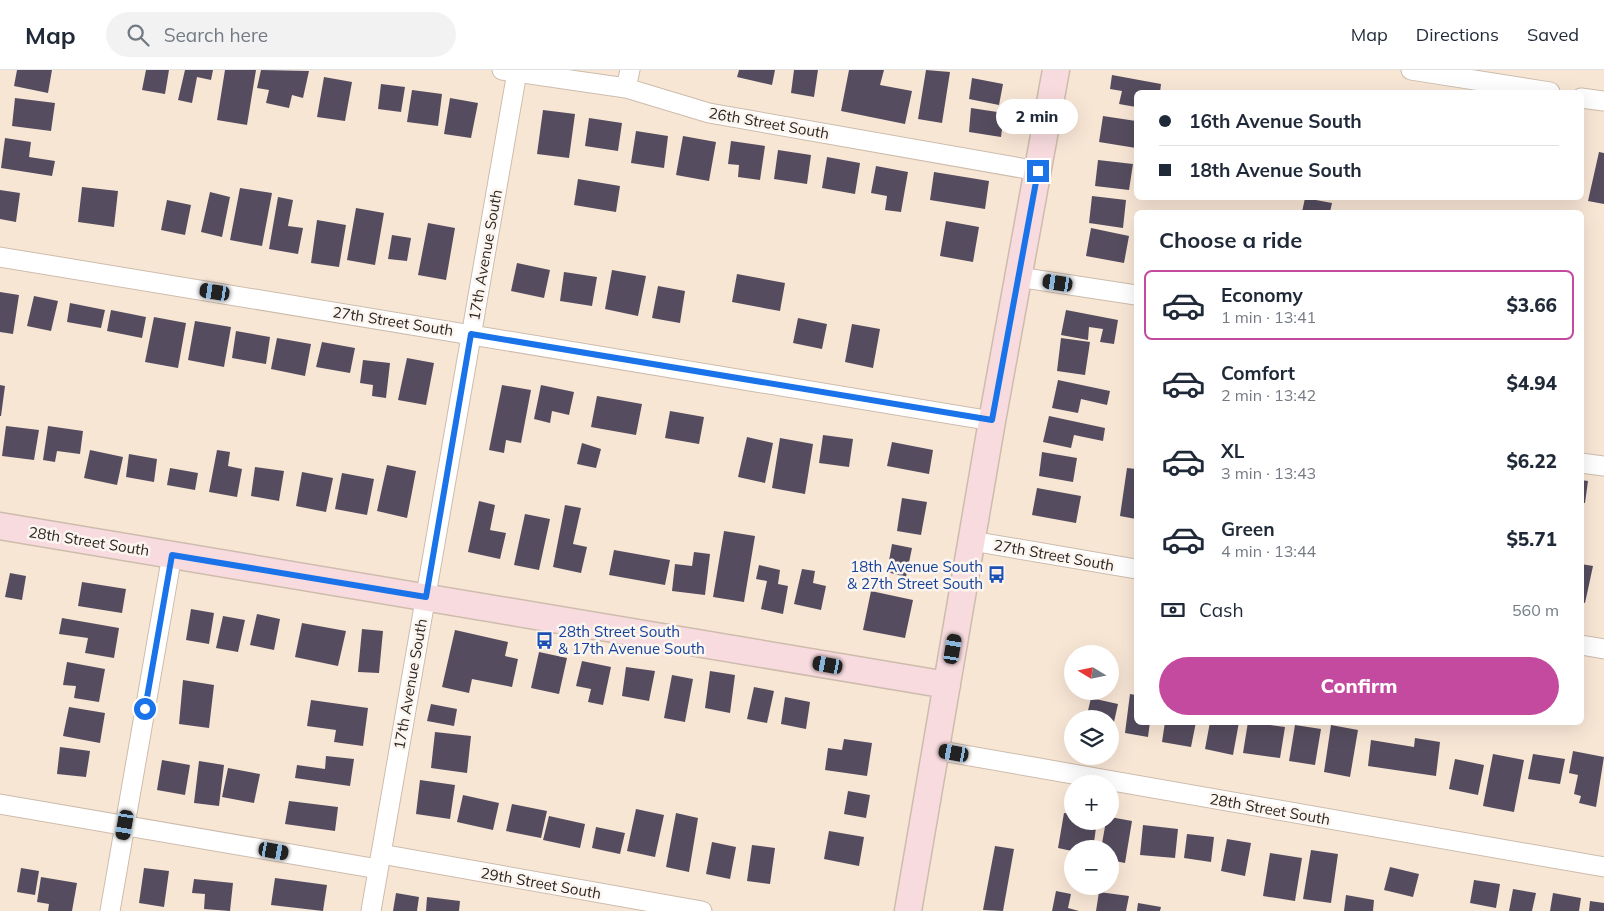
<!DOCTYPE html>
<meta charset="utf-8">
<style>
body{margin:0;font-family:Mulish,sans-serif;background:#f2f2f3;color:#1f2937;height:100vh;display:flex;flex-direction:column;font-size:19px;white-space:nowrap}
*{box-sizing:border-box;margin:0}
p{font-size:16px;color:#747a83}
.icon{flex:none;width:28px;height:28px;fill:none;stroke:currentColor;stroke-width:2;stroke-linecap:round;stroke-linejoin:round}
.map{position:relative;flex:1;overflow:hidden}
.drawer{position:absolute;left:1134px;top:140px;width:450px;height:515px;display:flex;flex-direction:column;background:#fff;border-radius:8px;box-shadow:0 5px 20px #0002}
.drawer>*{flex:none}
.top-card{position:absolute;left:1134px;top:20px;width:450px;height:110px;border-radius:8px;box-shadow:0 5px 20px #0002;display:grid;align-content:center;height:110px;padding:0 25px;background:#fff}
.needle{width:32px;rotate:280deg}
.fabs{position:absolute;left:1064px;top:575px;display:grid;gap:10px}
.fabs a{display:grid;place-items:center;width:55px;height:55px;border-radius:50%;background:#fff;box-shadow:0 5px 20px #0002;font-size:25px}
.end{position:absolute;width:22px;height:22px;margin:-11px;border:6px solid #1a73e8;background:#fff;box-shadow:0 0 0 2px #fff}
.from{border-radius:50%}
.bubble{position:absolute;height:35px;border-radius:18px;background:#fff;box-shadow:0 5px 20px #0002;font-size:16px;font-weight:800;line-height:35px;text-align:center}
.car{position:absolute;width:15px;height:30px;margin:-15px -8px;border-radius:6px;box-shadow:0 0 4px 1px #0007;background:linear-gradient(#222 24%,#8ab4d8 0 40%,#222 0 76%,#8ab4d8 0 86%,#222 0)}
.top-card b{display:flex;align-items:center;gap:18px;height:48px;font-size:19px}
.top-card b+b{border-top:1px solid #e0e1e3}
.top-card i{width:12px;height:12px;background:#1f2937}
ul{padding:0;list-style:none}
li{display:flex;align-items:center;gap:15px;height:70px;margin:0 10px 8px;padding:0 15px;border:2px solid transparent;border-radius:8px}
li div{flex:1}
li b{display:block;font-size:19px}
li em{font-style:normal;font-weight:800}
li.current{border-color:#c34a9e}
li>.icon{width:45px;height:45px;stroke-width:1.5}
h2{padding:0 25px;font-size:22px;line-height:60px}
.pay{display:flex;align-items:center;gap:12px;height:55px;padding:0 25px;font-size:19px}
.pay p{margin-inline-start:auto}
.button{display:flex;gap:10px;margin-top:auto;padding:10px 25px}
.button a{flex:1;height:58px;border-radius:30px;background:#c34a9e;color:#fff;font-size:20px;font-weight:800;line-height:58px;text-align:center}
header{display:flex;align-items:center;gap:30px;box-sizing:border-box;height:70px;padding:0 25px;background:#fff;border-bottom:1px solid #e0e1e3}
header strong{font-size:24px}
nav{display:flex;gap:28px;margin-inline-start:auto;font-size:18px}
.search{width:350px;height:45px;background:#f2f2f3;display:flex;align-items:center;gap:12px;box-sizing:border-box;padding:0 18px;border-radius:28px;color:#747a83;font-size:19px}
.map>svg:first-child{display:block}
.building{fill:#554d5f}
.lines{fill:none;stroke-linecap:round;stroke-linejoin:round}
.street-casing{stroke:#cdbcac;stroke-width:21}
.secondary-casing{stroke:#cdbcac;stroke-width:29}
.street{stroke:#fff;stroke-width:19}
.secondary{stroke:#f8dbde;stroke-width:26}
.route{stroke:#1a73e8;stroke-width:6}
.labels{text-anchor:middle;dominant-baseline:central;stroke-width:5;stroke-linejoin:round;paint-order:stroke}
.street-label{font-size:15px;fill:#2c2620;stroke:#fcf5ef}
.transit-label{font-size:15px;fill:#164399;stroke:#fcf5ef;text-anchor:end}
</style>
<header>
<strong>Map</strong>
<div class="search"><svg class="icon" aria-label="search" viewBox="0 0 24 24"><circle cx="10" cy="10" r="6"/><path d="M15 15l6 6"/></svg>Search here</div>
<nav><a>Map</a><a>Directions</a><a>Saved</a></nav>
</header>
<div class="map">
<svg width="1604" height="841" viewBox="0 0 1604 841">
<rect width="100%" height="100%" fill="#f8e6d5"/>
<!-- building -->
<path class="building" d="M17,0H52L48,23L14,16Z
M146,0H169L165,24L142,20Z
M185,0H213L211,10L197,7L192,33L178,30Z
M225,0H256L247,55L217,50Z
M261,0L309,1L303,28L292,25L289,38L266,33L269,20L257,18Z
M739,0H775L772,15L737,7Z
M794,0H818L814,27L791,23Z
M849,0H884L880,15L912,21L905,54L841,41Z
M926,0L950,2L942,53L918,49Z
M1112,5L1161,14L1160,22H1136V37L1119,34L1122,21L1110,19Z
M324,7L352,12L345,51L317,47Z
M972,8L1003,14L999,35L969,29Z
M381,14L405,17L401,42L378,39Z
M412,20L442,24L438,56L407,52Z
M15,28L55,33L51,61L12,56Z
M450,28L478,33L471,68L444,64Z
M971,38L1004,43L1001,67L969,62Z
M543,40L575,44L569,88L537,84Z
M1103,46L1136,51V78L1099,72Z
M589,48L622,53L618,81L585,76Z
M636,61L668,66L664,98L631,93Z
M683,66L716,72L709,111L676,105Z
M5,68L31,72L29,87L55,91L52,106L1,98Z
M731,71L765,76L760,110L738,107L739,95L728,94Z
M778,80L811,85L807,114L774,109Z
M1599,82L1604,83V134L1588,131Z
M827,87L860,93L855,124L822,118Z
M1098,90L1133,94L1129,120L1095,116Z
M876,96L908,102L901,142L885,140L887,126L871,123Z
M934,102L989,111L985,139L930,130Z
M578,109L620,116L616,142L574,135Z
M82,117L118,121L114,157L78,152Z
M240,118L272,123L262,176L230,170Z
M0,120L20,123L16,152L0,149Z
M210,122L230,127L222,167L201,162Z
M1092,126L1126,130L1123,158L1089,153Z
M278,127L293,130L288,156L303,158L298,184L269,179Z
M1305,128L1332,133L1330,142H1302Z
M167,130L191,135L185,165L161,160Z
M356,138L384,143L375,195L347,190Z
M317,150L346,155L339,197L311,193Z
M946,151L979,157L973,192L940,186Z
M428,153L455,158L446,210L418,205Z
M1091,158L1129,166L1124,193L1086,186Z
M392,165L411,168L407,191L388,189Z
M517,193L550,200L544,228L511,221Z
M612,200L646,206L638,246L605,239Z
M564,202L597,207L592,236L560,231Z
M737,204L785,213L780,241L732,232Z
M658,216L685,221L680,253L652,248Z
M0,222L19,225L13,264L0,262Z
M34,226L58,231L51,261L27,256Z
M70,233L105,240L101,258L67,252Z
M111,240L146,247L142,268L107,261Z
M1066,240L1118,250L1114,274L1100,272L1103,259L1089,257L1088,270L1061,265Z
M154,247L186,253L178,298L145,292Z
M798,248L827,254L822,279L793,273Z
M195,251L231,257L224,297L188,290Z
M852,254L880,259L873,298L845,292Z
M236,261L270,267L266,294L232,288Z
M277,268L311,274L305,306L271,299Z
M1061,268L1090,272L1085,305L1057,301Z
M322,272L355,278L350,303L316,297Z
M407,288L434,293L426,335L398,330Z
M363,290L390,293L386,328L372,326L373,315L360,313Z
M1058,310L1110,321L1107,335L1081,329L1078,343L1052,338Z
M0,315L5,316L1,346H0Z
M502,315L531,320L521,373L506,370L504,383L489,380Z
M541,315L574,322L569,345L552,341L550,353L534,349Z
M597,326L642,334L636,365L591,357Z
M670,341L704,347L699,374L665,368Z
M1049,346L1105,358L1103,371L1074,365L1071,378L1043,372Z
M6,356L39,360L34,390L2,386Z
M48,356L83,361L80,384L57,381L55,392L43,390Z
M823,365L853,369L849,397L819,393Z
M747,367L773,373L765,413L738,407Z
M780,368L813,374L805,424L772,418Z
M892,372L933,380L929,404L887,396Z
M582,373L601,379L596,398L577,394Z
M90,380L123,387L117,415L84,408Z
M217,380L230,382L228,396L242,399L237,427L209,422Z
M1042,382L1077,388L1073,412L1039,406Z
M129,384L157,389L154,412L126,407Z
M387,395L416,401L407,448L377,441Z
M255,397L284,401L279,431L251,426Z
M170,398L198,403L195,420L167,415Z
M1127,398L1136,399V449L1120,446Z
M302,402L333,408L326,442L296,436Z
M342,403L374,409L367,445L335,439Z
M1581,410L1588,411L1585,433H1581Z
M1037,418L1081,426L1076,453L1032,445Z
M902,428L927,432L921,465L897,461Z
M479,431L495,435L490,460L506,463L500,489L468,482Z
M565,435L581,438L573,474L587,477L581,503L553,497Z
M525,444L550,449L539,500L514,495Z
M724,461L755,466L744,532L713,527Z
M892,474L912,478L906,507L887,502Z
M614,480L670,490L665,515L609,505Z
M694,482L710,484L705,525L672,521L675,494L692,496Z
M1581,494L1593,496L1585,533L1581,532Z
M759,495L780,500L778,514L788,516L783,544L761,539L767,511L756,509Z
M802,499L815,501L813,513L826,516L821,540L794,534Z
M10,503L26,506L22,530L5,527Z
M82,512L126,519L122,543L78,536Z
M871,521L913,530L905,568L863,560Z
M191,539L214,543L209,574L186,570Z
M257,544L280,549L274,580L250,575Z
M223,546L245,550L238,582L216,578Z
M62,548L119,558L114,588L85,583L88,568L59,564Z
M302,553L346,561L338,596L295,587Z
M362,559L383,561L379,603L358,602Z
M455,560L508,572L505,586L518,589L512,617L472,609L469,623L442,617Z
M539,582L567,588L559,624L531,618Z
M582,591L611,597L603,635L588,632L591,619L576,616Z
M67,592L105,599L99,632L74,628L76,616L63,615Z
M626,597L655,601L649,631L622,626Z
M710,601L735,605L730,643L705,638Z
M672,605L693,609L685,652L664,648Z
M183,610L214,615L209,658L179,654Z
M754,617L774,621L767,653L747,649Z
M1130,624L1136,625V652H1150L1148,667L1125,663Z
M785,627L810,632L806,659L781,654Z
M1091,628L1118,634L1112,661H1110V649H1086Z
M311,630L368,638L363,676L334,672L336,660L307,656Z
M431,634L457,639L454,656L427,651Z
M69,637L105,643L100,673L63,666Z
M1165,652H1196L1191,677L1162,672Z
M1210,652H1239L1233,685L1205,679Z
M1248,652L1285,657L1280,688L1243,683Z
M1295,655L1321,659L1315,695L1289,691Z
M1331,655L1358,660L1350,707L1324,702Z
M435,662L471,666L467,703L431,698Z
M1415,668L1440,672L1436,706L1368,696L1371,670L1414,677Z
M844,669L872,673L867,706L825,700L828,678L842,680Z
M60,677L90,681L86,707L57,704Z
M1573,681L1604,687L1596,737L1579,733L1581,726L1574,724L1578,705L1569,703Z
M1493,684L1524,690L1514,742L1483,736Z
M1533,684L1565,689L1560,714L1528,709Z
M326,686L354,689L350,716L295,708L297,695L325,699Z
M1455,689L1484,695L1478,725L1449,719Z
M162,690L190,695L185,725L157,720Z
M199,691L224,695L219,736L194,733Z
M228,698L260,704L254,733L222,727Z
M420,710L455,715L450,749L416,744Z
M848,721L870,725L866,748L844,744Z
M463,725L499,733L493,760L457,752Z
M289,731L338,737L335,761L285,754Z
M512,734L547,741L541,768L506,761Z
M636,739L664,745L655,787L627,781Z
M676,743L698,748L689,802L666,797Z
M1064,743L1072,744V751H1097L1093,779H1072V781L1058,778Z
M549,746L585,754L580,778L543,770Z
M1110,747L1132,751L1125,793L1110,790V779H1101L1106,751H1110Z
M1143,755L1178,759L1175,788L1140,785Z
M596,757L625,763L620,784L592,778Z
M829,761L864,767L859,796L824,789Z
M1187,764L1214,767L1211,792L1184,788Z
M1227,769L1251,773L1245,806L1221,801Z
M712,772L736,777L730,809L706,804Z
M752,775L775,778L770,814L747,811Z
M995,776L1014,779L1003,841L983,840Z
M1311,780L1338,784L1331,833L1303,829Z
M1270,783L1302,788L1295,831L1263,826Z
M1390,797L1419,804L1413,827L1384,820Z
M21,798L39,801L35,825L17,822Z
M144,798L169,801L164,837L139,833Z
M41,807L77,813L72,841H48L49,834L37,832Z
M275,808L327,815L323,841L271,835Z
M194,809L233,813L230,841L204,839L205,824L192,823Z
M1474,810L1500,814L1496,838L1470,833Z
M1513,819L1536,823L1532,841H1509Z
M1056,821L1071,824L1068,838L1079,841H1052Z
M1099,822L1129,826L1126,841H1096Z
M396,823L419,827L417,841H393Z
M1553,823L1581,828L1579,841H1550Z
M1346,825L1374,830L1373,841H1344Z
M427,827L460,831L459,841H426Z
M1590,831L1604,833V841H1589Z
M1138,833L1161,837L1160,841H1137Z"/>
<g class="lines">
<defs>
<path id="street" d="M502,0L626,18L709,43L1038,101
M1411,0L1550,22
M626,18L630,0
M1581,28L1604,31
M0,187L992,351
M1018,207L1136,225
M1581,393L1604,396
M972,471L1136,499
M1581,575L1604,579
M936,680L1604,797
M0,734L378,799
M381,784L702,841
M110,841L172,485
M371,841L517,2"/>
<path id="secondary" d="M0,456L947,615
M908,841L992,351L1056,0"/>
</defs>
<!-- street casing -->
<use href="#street" class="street-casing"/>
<!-- secondary casing -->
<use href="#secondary" class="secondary-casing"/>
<!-- street -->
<use href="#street" class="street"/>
<!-- secondary -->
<use href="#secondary" class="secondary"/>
</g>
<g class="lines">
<!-- route -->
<path class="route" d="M145,639L172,485L426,527L471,264L992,350L1038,101"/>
</g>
<!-- icons -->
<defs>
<symbol id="bus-bare" viewBox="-9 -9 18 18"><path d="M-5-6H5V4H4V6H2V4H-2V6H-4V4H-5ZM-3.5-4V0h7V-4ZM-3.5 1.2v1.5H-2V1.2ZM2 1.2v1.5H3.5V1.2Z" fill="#1a4fb4" stroke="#fcf5ef" stroke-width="2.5" paint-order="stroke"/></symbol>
</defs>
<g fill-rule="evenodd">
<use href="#bus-bare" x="984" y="492" width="25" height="25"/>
<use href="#bus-bare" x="532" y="558" width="25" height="25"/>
</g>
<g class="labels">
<!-- street labels -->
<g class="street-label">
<text transform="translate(769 53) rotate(10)">26th Street South</text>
<text transform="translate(485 185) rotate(-80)">17th Avenue South</text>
<text transform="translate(393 251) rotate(9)">27th Street South</text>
<text transform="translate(89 471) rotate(9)">28th Street South</text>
<text transform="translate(1054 485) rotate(10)">27th Street South</text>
<text transform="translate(410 614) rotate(-80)">17th Avenue South</text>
<text transform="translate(1270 739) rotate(10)">28th Street South</text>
<text transform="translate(541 813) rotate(10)">29th Street South</text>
</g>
<!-- transit labels -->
<g class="transit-label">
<text x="983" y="496">18th Avenue South<tspan x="983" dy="17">&amp; 27th Street South</tspan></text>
<text x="558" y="561" text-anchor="start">28th Street South<tspan x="558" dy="17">&amp; 17th Avenue South</tspan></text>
</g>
</g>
</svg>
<div class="fabs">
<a><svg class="needle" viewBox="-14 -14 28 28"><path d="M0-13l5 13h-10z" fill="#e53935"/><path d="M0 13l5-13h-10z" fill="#747a83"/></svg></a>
<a><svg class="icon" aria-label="layers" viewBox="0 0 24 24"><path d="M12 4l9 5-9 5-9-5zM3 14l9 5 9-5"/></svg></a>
<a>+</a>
<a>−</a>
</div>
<i class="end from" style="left:145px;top:639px"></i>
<i class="end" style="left:1038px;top:101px"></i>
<div class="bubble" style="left:996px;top:29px;width:82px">2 min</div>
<i class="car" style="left:1058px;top:213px;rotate:279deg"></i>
<i class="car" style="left:215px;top:222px;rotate:279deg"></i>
<i class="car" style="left:953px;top:579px;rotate:10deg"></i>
<i class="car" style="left:828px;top:595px;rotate:280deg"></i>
<i class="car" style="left:954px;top:683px;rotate:280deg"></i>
<i class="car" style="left:125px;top:755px;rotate:190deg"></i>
<i class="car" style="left:274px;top:781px;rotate:100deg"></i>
<div class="top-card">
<b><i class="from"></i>16th Avenue South</b>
<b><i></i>18th Avenue South</b>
</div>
<section class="drawer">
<h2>Choose a ride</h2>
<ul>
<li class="current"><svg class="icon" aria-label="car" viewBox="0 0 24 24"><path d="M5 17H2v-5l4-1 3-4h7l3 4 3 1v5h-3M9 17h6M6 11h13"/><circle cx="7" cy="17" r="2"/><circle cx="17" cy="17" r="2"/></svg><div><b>Economy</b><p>1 min · 13:41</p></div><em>$3.66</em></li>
<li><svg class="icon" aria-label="car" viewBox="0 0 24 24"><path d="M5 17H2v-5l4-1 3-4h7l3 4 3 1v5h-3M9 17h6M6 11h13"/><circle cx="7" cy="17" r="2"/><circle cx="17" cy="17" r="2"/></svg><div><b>Comfort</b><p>2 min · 13:42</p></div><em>$4.94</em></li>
<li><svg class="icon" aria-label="car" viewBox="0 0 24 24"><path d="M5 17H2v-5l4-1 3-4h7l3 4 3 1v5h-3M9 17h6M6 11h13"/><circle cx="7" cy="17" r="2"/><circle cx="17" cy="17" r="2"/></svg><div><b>XL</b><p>3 min · 13:43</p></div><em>$6.22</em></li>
<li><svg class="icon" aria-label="car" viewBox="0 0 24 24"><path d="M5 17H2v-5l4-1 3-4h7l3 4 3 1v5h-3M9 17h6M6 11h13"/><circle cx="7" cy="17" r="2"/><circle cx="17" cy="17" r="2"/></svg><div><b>Green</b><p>4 min · 13:44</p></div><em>$5.71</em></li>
</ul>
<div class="pay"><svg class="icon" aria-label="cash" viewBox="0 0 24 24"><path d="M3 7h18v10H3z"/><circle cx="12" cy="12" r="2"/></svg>Cash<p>560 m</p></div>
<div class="button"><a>Confirm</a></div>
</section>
</div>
